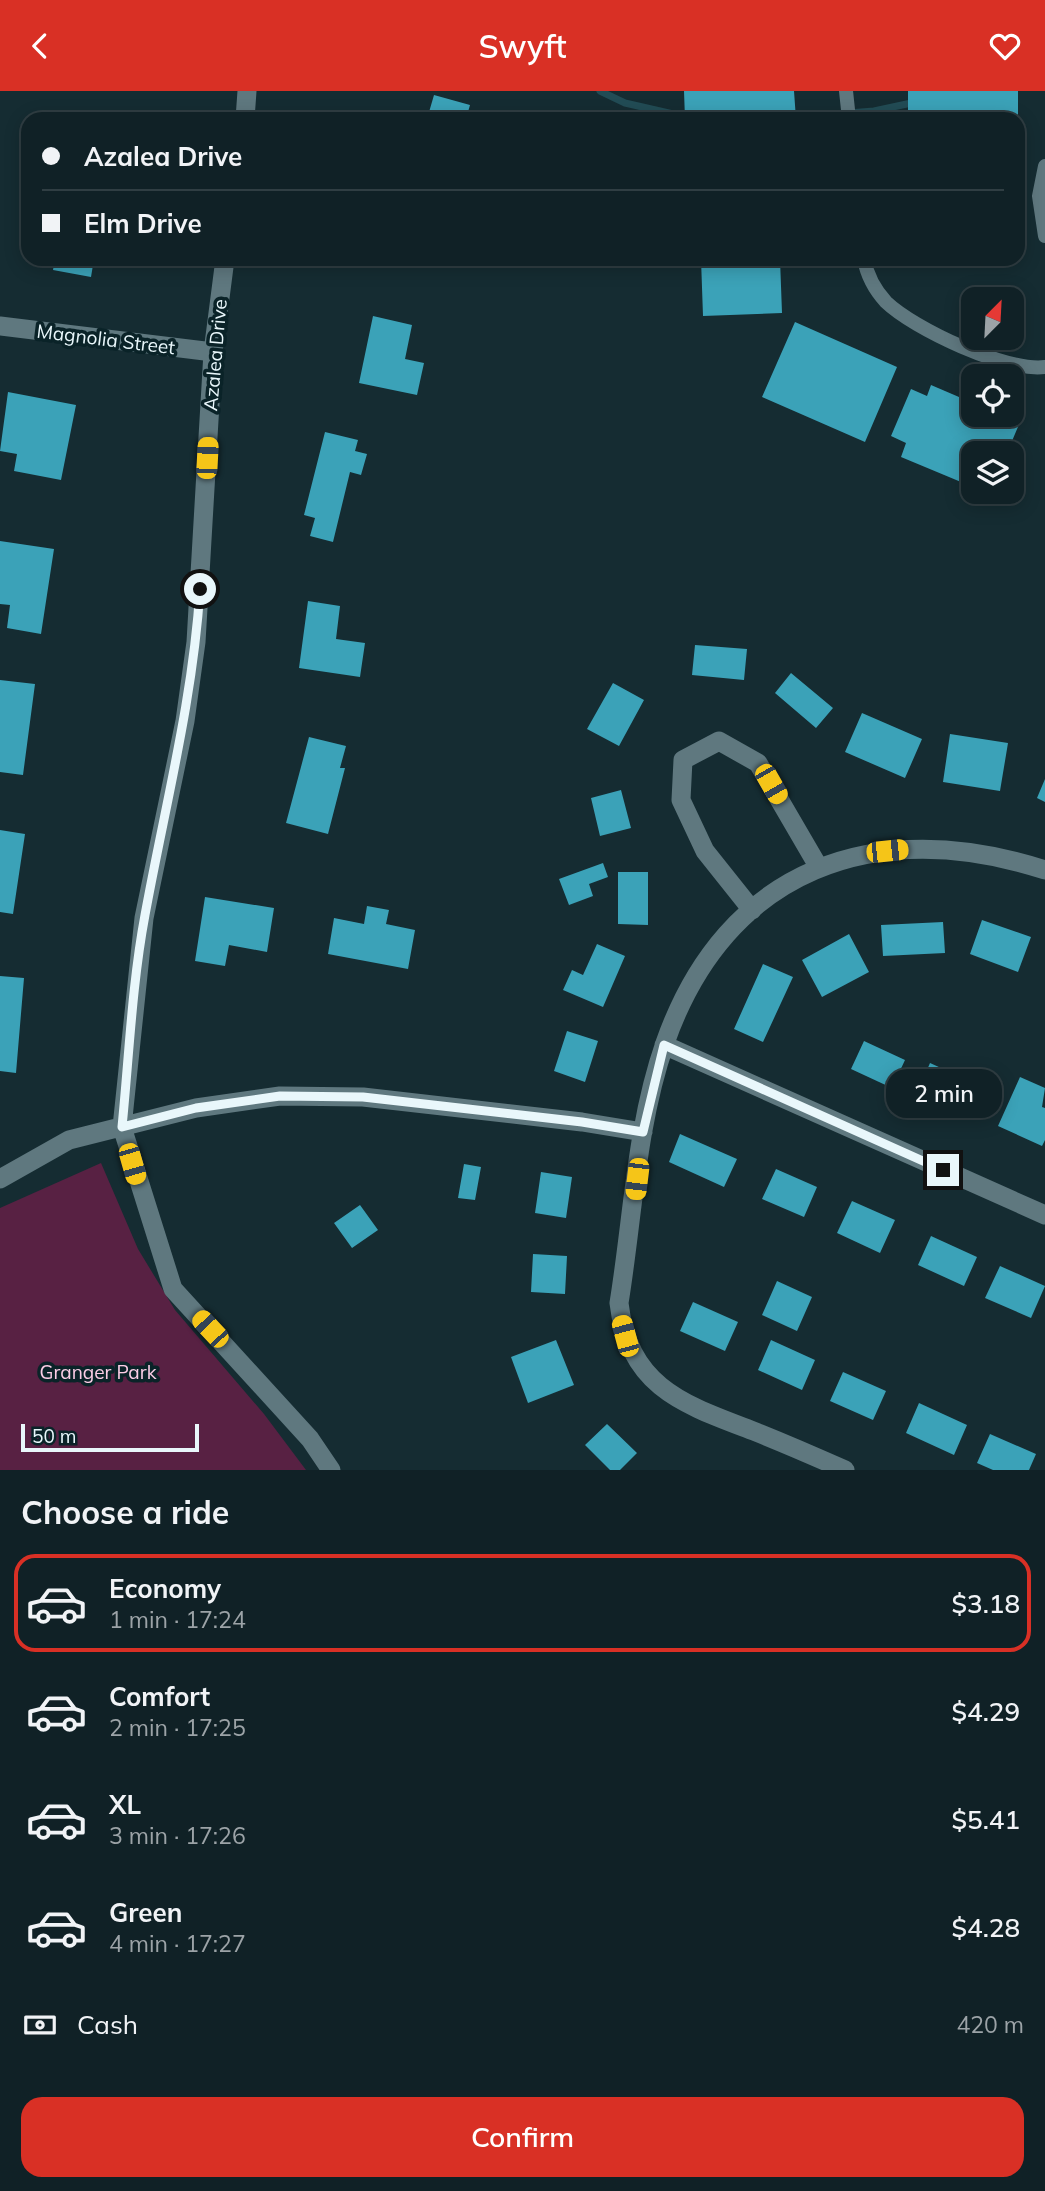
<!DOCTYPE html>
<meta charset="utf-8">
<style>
body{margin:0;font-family:Mulish,sans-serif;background:#19292e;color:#f1f3f6;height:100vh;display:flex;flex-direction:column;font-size:26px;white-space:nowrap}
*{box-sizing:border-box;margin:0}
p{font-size:23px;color:#9ca3a7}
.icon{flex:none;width:38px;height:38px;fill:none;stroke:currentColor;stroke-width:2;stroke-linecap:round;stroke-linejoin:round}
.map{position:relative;height:1379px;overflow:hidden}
.panel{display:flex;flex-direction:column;background:#102126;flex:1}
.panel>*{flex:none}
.banner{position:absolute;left:21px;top:21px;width:1004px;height:154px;border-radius:21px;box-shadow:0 4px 18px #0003,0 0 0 2px #303e43;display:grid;align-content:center;height:154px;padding:0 21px;background:#102126}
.needle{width:46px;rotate:24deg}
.fabs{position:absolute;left:961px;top:196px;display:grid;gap:14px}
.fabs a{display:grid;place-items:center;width:63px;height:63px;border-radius:14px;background:#102126;box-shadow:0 4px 18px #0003,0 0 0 2px #303e43;font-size:35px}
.scale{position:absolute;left:21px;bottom:18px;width:178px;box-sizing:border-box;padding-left:7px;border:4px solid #e9f7fb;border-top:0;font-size:19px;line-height:24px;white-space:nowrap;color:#e9f7fb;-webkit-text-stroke:5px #0a2328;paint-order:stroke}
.end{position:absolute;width:32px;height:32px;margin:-16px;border:9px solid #e9f7fb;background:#111;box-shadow:0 0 0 4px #111}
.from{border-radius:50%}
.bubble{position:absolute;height:49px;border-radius:21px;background:#102126;box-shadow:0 4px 18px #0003,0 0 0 2px #303e43;font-size:23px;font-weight:600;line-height:49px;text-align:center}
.car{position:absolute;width:21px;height:42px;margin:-21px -10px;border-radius:9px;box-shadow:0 0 5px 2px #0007;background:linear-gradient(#f5c518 24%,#345 0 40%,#f5c518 0 76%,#345 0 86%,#f5c518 0)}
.banner b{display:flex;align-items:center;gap:24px;height:66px;font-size:26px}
.banner b+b{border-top:2px solid #303e43}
.banner i{width:18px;height:18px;background:#f1f3f6}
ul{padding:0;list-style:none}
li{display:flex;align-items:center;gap:21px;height:98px;margin:0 14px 10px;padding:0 7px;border:4px solid transparent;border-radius:21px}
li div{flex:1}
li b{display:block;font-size:26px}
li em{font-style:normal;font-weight:600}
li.selected{border-color:#d93025}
li>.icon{width:63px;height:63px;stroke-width:1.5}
h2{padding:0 21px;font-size:32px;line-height:84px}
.pay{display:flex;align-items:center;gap:18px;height:77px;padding:0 21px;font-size:26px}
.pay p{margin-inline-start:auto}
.primary-button{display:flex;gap:14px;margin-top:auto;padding:14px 21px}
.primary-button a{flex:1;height:80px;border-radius:21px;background:#d93025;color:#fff;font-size:28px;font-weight:600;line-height:80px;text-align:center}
header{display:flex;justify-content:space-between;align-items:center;height:91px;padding:0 21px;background:#d93025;color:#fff;font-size:32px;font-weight:600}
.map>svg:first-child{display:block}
.green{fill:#582143}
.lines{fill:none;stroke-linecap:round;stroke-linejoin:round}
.stream{stroke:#224c55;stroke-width:7}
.building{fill:#3ba2b8}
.service{stroke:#5f787f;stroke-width:14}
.minor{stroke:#5f787f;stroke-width:19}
.route{stroke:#e9f7fb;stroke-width:9}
.labels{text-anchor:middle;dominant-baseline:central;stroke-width:7;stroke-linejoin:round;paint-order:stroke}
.street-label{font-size:19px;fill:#e9f7fb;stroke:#0a2328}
.park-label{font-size:19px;fill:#fccde6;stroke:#0a2328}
</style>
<header><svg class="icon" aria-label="back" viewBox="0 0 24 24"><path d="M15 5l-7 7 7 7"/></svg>Swyft<svg class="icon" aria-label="heart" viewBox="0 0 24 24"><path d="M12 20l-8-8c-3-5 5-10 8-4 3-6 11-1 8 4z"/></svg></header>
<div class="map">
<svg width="1045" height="1379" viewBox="0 0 1045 1379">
<rect width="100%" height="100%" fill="#152c32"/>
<!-- green -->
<path class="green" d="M101,1072L138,1158L175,1219L264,1323L306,1379H0V1117Z"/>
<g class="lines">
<!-- stream -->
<path class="stream" d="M600,0L625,12L695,28
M772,28L874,20L916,11"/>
</g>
<!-- building -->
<path class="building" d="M684,0H794L796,28H685Z
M908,0H1018V26L908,28Z
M434,4L470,14L466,28H427Z
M55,168H94L91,186L53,179Z
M701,168H780L782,222L703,225Z
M373,225L412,234L405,268L424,272L417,304L359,292Z
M795,231L897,276L865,351L762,306Z
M931,294L973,312V324H1002L1020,331L1007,362H973V396L901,366L906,352L891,345L911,298L927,305Z
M8,301L76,314L61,389L14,380L17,363L0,360Z
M325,341L358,349L355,360L367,363L361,384L350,381L333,451L310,445L315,427L304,424Z
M0,450L54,458L41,543L7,537L10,514L0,513Z
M308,510L340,515L336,548L365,552L360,586L299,577Z
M695,554L747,558L744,589L692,584Z
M791,582L833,617L816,637L775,602Z
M0,589L35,593L23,684L0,681Z
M613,592L644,609L619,655L587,638Z
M862,622L922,648L905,687L845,661Z
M950,643L1008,652L1000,700L943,691Z
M309,646L346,655L340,677H345L328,743L286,732Z
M1045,688V711L1037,707Z
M621,699L631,737L600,745L591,707Z
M0,739L25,743L13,823L0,821Z
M603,772L608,786L589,793L593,805L569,814L559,788Z
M618,781H648V834L618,833Z
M205,806L274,817L267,861L229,854L225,875L195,870Z
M367,815L389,819L386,833L415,839L408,878L328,863L334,827L364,833Z
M982,829L1031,846L1018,881L970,863Z
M943,831L945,862L883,865L881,834Z
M849,843L869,881L822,906L802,869Z
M597,853L625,865L603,916L563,899L572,879L583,884Z
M763,873L793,886L763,951L734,938Z
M0,885L24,887L16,982L0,980Z
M567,940L598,950L585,991L554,980Z
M864,950L905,969L892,997L851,978Z
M930,972L972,991L959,1020L917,1002Z
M1020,986L1045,997L1042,1016L1045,1017V1049L1042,1055L998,1035Z
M680,1043L737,1068L724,1096L669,1071Z
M464,1073L481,1076L475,1109L458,1107Z
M776,1078L817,1096L804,1126L762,1108Z
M541,1081L572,1086L566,1127L535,1122Z
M852,1110L895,1129L880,1162L837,1142Z
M360,1114L378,1139L352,1157L334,1132Z
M931,1145L977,1166L964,1195L918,1174Z
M533,1163L567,1165L565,1203L531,1201Z
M1000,1175L1045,1195L1031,1227L985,1207Z
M777,1190L812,1206L797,1240L762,1224Z
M693,1211L738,1231L725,1260L680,1240Z
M556,1249L574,1294L528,1312L511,1266Z
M771,1249L815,1269L802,1299L758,1279Z
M843,1281L886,1300L873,1329L830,1310Z
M919,1312L967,1334L954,1364L906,1342Z
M607,1333L637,1362L620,1379H610L585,1354Z
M990,1343L1036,1363L1029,1379H993L977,1372Z"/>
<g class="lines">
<!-- service -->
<path class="service" d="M846,0L849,28
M1045,75L1039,105L1045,145
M864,168C867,184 875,199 886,211C914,238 1006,281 1045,276"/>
<!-- minor -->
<path class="minor" d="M245,28L247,0
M225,168L213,261L196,551L185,630L144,827L122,1036L173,1198L310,1348L331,1379
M0,235L213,261
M752,819L705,760L681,709L683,669L719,650L758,672L818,775
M664,954L1045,1124
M0,1088L69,1049L196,1017L280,1005L363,1006L582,1031L643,1041
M845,1379C816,1366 786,1353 756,1341C686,1314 629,1298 619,1212C633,1126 636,1035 665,952C726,777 876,724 1045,779"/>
</g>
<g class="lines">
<!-- route -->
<path class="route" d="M200,498C193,609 165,715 145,824C132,893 129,966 122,1036L196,1017L280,1005L363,1006L582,1031L643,1041L664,954L943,1079"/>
</g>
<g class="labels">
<!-- street labels -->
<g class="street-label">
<text transform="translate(106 248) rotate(7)">Magnolia Street</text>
<text transform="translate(215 264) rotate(-85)">Azalea Drive</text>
</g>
<!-- park labels -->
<g class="park-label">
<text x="98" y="1281">Granger Park</text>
</g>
</g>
</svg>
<div class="fabs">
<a><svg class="needle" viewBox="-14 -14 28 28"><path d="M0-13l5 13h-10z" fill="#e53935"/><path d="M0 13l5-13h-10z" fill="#9ca3a7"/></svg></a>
<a><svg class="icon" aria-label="locate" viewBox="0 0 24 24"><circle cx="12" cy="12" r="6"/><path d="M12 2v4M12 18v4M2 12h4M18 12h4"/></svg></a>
<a><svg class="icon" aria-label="layers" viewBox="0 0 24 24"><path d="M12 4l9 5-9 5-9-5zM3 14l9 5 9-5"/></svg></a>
</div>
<div class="scale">50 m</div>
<i class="end from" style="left:200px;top:498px"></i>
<i class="end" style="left:943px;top:1079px"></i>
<div class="bubble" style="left:886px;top:978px;width:116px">2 min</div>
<i class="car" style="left:207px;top:367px;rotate:3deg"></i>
<i class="car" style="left:771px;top:693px;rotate:150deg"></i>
<i class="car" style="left:887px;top:760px;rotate:84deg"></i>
<i class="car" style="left:132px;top:1073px;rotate:164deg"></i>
<i class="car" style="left:637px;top:1088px;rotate:187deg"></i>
<i class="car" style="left:210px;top:1238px;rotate:317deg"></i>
<i class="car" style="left:625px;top:1245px;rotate:345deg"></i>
<div class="banner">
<b><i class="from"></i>Azalea Drive</b>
<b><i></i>Elm Drive</b>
</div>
</div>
<section class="panel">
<h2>Choose a ride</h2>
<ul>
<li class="selected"><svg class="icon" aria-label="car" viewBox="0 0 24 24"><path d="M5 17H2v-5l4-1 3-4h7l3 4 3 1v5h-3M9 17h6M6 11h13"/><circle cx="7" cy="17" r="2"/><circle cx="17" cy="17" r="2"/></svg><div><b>Economy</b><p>1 min · 17:24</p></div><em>$3.18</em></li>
<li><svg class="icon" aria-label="car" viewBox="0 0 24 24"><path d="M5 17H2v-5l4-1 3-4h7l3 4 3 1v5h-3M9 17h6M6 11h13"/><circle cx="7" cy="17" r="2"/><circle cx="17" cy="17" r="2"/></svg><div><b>Comfort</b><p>2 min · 17:25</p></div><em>$4.29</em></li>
<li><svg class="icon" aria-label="car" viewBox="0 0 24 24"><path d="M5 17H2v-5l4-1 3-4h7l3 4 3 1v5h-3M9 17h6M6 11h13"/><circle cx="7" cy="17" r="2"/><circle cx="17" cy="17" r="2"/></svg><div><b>XL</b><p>3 min · 17:26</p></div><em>$5.41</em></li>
<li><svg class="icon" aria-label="car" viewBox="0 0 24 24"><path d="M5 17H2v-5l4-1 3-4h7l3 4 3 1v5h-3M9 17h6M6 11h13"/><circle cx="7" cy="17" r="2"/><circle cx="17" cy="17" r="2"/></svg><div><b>Green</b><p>4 min · 17:27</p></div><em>$4.28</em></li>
</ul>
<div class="pay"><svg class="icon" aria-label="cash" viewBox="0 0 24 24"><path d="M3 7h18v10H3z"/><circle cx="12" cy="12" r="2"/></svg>Cash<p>420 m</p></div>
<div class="primary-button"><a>Confirm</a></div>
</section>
